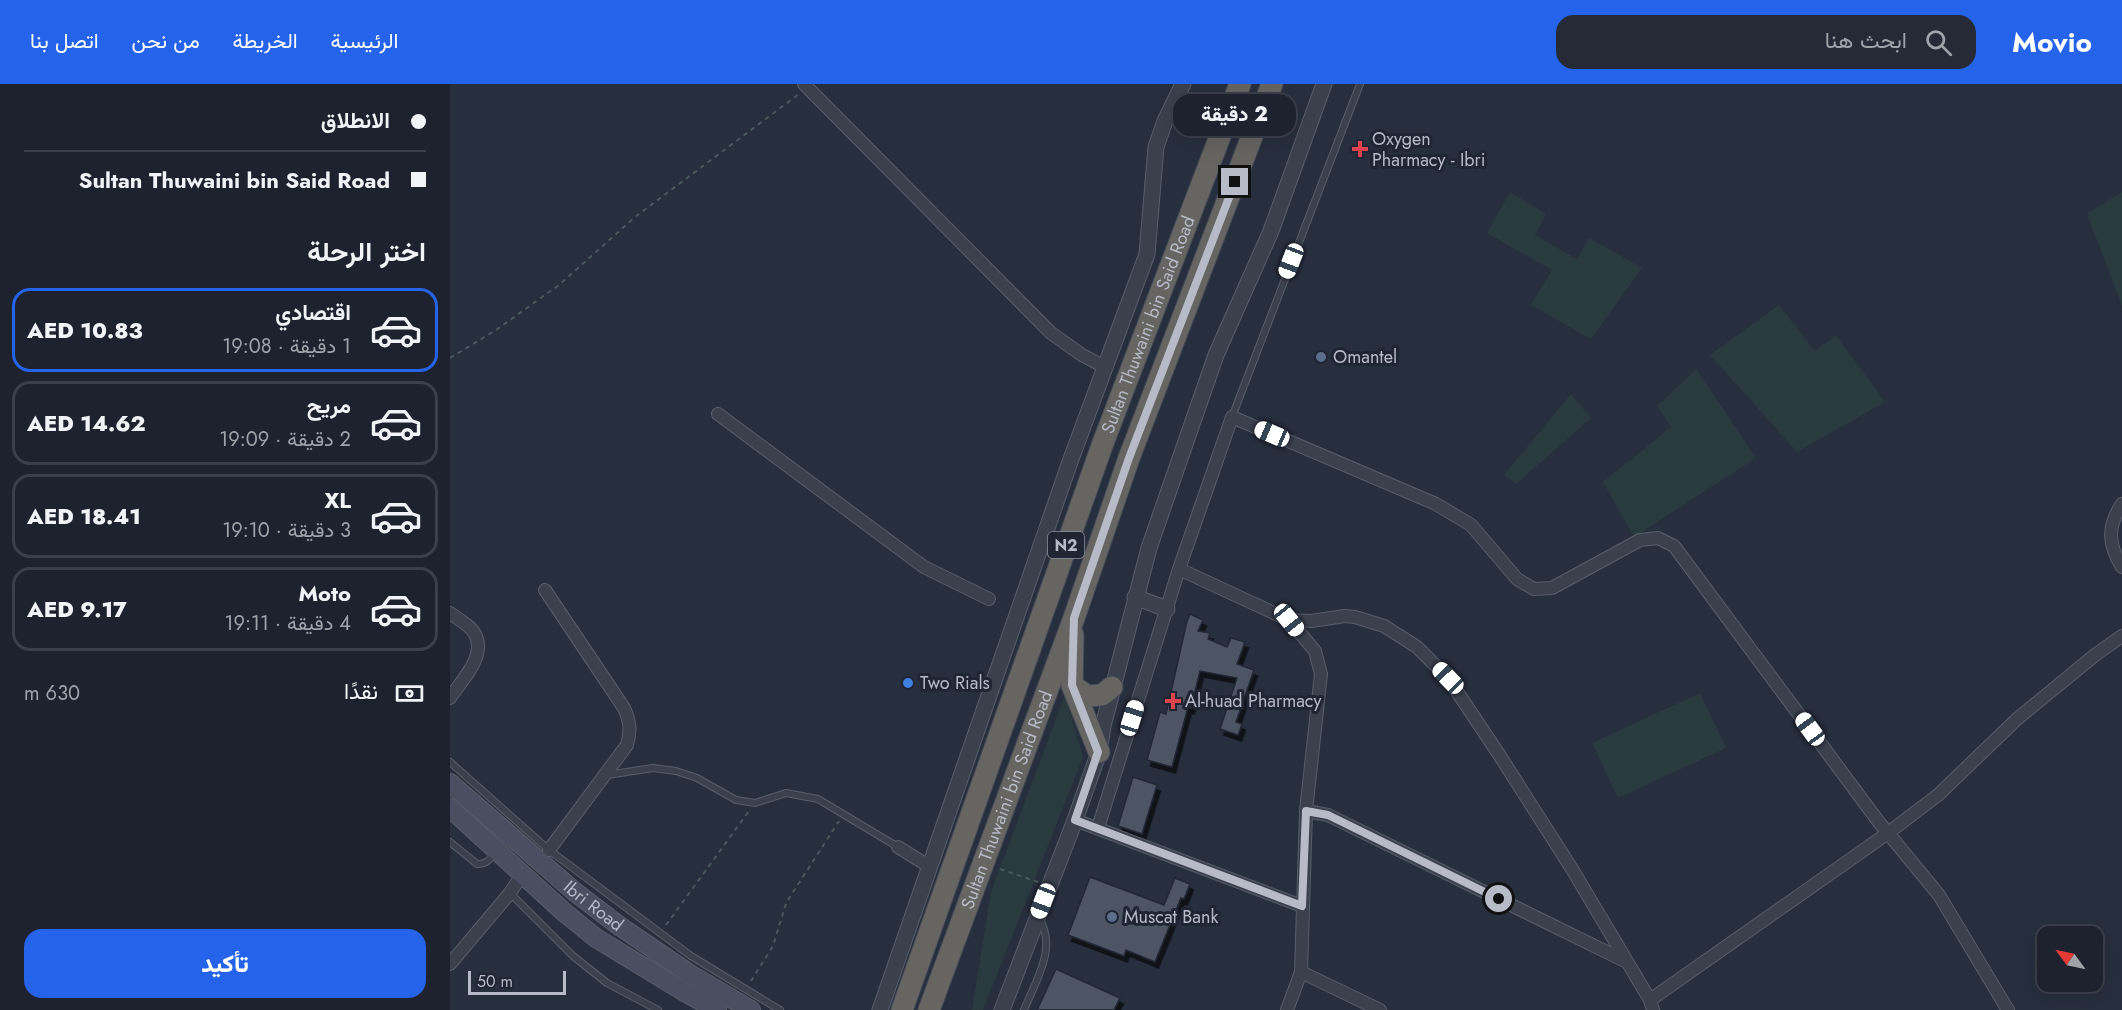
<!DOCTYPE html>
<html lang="ar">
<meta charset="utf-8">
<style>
body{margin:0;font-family:Jost,Vazirmatn,sans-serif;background:#252a36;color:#f1f3f6;direction:rtl;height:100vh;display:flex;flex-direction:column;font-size:22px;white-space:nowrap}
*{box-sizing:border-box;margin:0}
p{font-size:20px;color:#a0a4aa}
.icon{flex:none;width:33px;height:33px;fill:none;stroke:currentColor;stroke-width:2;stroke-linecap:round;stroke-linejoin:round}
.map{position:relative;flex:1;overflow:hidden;direction:ltr}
.drawer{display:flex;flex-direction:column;background:#1d222e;width:450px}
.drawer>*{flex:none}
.hud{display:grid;align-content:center;height:132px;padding:0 24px;background:#1d222e}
.needle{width:39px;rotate:303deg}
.buttons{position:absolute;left:1587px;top:842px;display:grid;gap:12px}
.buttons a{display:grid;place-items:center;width:66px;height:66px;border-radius:12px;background:#1d222e;box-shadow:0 6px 24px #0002,0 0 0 2px #3b3f4a;font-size:30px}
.scale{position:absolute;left:18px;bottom:15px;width:98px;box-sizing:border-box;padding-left:6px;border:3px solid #b7bbc8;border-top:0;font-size:16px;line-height:21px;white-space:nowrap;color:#b7bbc8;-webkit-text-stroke:4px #1f2532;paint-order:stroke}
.end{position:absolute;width:27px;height:27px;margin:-14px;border:8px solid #b7bbc8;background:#111;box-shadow:0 0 0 3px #111}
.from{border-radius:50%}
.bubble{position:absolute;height:42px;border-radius:18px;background:#1d222e;box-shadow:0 6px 24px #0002,0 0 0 2px #3b3f4a;font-size:20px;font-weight:800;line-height:42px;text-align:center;direction:rtl}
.car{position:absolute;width:18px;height:36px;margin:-18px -9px;border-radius:8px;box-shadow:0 0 4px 2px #0007;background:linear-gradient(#fff 24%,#345 0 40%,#fff 0 76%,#345 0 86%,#fff 0)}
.hud b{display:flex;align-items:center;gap:21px;height:57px;font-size:22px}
.hud b+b{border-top:2px solid #3b3f4a}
.hud i{width:15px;height:15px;background:#f1f3f6}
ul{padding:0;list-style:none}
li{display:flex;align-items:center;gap:18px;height:84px;margin:0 12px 9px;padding:0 12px;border:3px solid #3b3f4a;border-radius:18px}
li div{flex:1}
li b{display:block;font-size:22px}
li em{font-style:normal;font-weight:800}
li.on{border-color:#2563eb}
li>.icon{width:54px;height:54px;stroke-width:1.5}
h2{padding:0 24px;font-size:27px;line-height:72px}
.pay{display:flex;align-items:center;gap:15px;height:66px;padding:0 24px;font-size:22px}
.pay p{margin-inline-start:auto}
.action{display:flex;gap:12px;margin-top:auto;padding:12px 24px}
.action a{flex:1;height:69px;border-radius:18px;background:#2563eb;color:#fff;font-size:24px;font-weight:800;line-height:69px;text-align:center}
header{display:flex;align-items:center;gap:36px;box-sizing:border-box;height:84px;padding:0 30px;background:#2563eb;color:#fff}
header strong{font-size:28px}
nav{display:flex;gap:33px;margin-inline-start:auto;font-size:21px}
.search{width:420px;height:54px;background:#252a36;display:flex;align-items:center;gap:15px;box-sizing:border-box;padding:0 21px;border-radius:18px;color:#a0a4aa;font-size:22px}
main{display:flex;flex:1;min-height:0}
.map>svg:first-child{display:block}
.green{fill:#2a3b3f}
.building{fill:#4d5465;stroke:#212734;stroke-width:1.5;filter:url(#shadow)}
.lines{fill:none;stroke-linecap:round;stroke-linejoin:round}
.service-casing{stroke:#585e6b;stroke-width:8}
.minor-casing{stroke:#585e6b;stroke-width:14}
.tertiary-casing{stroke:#585e6b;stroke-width:17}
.secondary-casing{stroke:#585e6b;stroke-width:20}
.trunk-casing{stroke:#454b58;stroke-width:23}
.path{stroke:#49585d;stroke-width:2;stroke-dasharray:4.5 4.5;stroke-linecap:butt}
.service{stroke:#3b404d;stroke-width:6}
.minor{stroke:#3b404d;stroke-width:12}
.tertiary{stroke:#3b404d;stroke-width:15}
.secondary{stroke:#494f60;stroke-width:18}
.trunk{stroke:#666562;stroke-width:21}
.route{stroke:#b7bbc8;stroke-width:8}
.health-dot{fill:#e0444e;stroke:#1f2532;stroke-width:2}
.service-dot{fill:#5c6f8a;stroke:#1f2532;stroke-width:2}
.shop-dot{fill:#3f7fe0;stroke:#1f2532;stroke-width:2}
.labels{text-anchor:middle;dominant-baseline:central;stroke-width:6;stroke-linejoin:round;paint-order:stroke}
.shield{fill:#1f2532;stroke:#898e9b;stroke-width:1.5}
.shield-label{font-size:16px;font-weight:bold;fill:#b7bbc8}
.poi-label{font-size:18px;fill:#b7bbc8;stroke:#1f2532;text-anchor:start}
.street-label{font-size:18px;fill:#b7bbc8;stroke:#1f2532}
</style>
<header>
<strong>Movio</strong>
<div class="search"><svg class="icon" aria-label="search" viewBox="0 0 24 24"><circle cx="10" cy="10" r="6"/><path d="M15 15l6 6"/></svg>ابحث هنا</div>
<nav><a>الرئيسية</a><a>الخريطة</a><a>من نحن</a><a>اتصل بنا</a></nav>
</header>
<main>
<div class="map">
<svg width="1672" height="926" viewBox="0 0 1672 926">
<defs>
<filter id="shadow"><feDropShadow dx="3.5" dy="6" stdDeviation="0" flood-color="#0009"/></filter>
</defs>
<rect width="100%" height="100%" fill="#272e3d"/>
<!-- green -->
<path class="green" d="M1060,108L1096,130L1085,151L1127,175L1139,154L1192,184L1141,255L1081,221L1102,186L1037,149Z
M1672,108V222L1637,130Z
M1329,221L1365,267L1386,251L1435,318L1347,368L1260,271Z
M1246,285L1306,374L1184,453L1153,398L1221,343L1207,322Z
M1121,310L1141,334L1066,400L1054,391Z
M1250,609L1276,664L1168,714L1142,659Z
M615,611L633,673L533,926H522L541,808Z"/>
<!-- building -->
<path class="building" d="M740,530L753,536L748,547L760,549L758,555L777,563L781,554L795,558L787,580L804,586L786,638L792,640L788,651L770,645L787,594L750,587L741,624L738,623L722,683L697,676L710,628L716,630L737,537Z
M683,693L707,701L692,750L668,742Z
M640,793L714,821L725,794L740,800L734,815L731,814L705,878L676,866L674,872L618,851Z
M606,885L670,914L664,926H587Z"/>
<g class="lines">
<defs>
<path id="service" d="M782,333L910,0
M0,678L99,766L241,872L330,926
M157,691L203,684L226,687L247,694L286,716L305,719L336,709L368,715L448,763
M0,758L27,780C36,781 40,775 46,768
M60,809L123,872L157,899L208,926
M574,926C585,898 608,863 589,835"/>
<path id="minor" d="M354,0L601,249L632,271L655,283
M268,330L474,483L539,515
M1672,420C1657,442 1658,461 1672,483
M729,485L839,536L861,537L895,532L905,533L934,542L967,563L998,594L1050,672L1122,785L1200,916L1203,926
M95,506L174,624C180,637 181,647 177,661L99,766
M0,529C8,535 21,542 25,550C37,572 11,597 0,614
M856,727L878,731L1177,878
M625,736L852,822
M648,744L729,485L782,333L986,420L1021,441L1067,495L1084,505L1102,504L1190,456L1208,454L1224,462L1428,737L1489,811L1558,926
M448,763L480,783
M0,880L60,809L73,789
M851,888L930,926
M1200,916L1438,749L1488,711L1567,635L1645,571L1672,552
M837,926L851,888L856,727L871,590L865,567L839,536"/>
<path id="tertiary" d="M685,513L717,525
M430,926L621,375L697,170L706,63L715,37L733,0
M552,926L625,736L649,668L653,642L699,464L766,271L821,147L874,0"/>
<g id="secondary">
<path id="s1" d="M0,699L125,808L168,841L240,890L301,926"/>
<path d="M0,724L115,829L146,854L233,907L267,926"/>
</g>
<g id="trunk">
<path d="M623,551L622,601L649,668"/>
<path d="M622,601L637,612L652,611L662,603"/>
<path id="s2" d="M452,926L653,359L790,0"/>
<path id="s3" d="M479,926L624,534L679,374L822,0"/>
</g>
</defs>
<!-- service casing -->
<use href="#service" class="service-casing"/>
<!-- minor casing -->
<use href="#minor" class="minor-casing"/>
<!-- tertiary casing -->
<use href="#tertiary" class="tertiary-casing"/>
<!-- secondary casing -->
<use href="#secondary" class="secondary-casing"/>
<!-- trunk casing -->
<use href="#trunk" class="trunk-casing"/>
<!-- path -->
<path class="path" d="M0,274L46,246L109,201L185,133L349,10
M550,785L588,798
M216,841L299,727
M301,897L323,862L336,819L389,737"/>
<!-- service -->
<use href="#service" class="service"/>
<!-- minor -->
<use href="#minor" class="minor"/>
<!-- tertiary -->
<use href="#tertiary" class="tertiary"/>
<!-- secondary -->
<use href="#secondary" class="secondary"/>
<!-- trunk -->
<use href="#trunk" class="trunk"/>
</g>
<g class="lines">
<!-- route -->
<path class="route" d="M785,98L679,374L624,534L622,601L648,668L625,736L852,822L856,727L878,731L1049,815"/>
</g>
<!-- markers -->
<g class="health-dot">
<path d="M907 56h6v6h6v6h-6v6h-6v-6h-6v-6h6z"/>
<path d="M720 608h6v6h6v6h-6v6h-6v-6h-6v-6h6z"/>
</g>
<g class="service-dot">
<circle cx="871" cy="273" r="6"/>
<circle cx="662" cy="833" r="6"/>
</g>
<circle class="shop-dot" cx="458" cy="599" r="6"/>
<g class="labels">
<!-- shield labels -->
<rect class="shield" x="598" y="448" width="36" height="26" rx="4.5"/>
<g class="shield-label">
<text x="616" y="461">N2</text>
</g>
<!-- poi labels -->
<g class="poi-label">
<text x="922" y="55">Oxygen<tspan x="922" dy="21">Pharmacy - Ibri</tspan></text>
<text x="883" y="273">Omantel</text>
<text x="470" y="599">Two Rials</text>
<text x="735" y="617">Al-huad Pharmacy</text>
<text x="674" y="833">Muscat Bank</text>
</g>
<!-- street labels -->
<g class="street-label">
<text stroke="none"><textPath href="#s2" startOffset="728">Sultan Thuwaini bin Said Road</textPath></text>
<text stroke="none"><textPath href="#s3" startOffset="224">Sultan Thuwaini bin Said Road</textPath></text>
<text stroke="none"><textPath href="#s1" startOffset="189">Ibri Road</textPath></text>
</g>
</g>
</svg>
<div class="buttons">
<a><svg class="needle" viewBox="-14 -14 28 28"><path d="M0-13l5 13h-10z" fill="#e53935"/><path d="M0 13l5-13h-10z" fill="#a0a4aa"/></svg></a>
</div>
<div class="scale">50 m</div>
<i class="end from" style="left:1049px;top:815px"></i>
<i class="end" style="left:785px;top:98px"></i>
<div class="bubble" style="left:723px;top:10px;width:123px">2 دقيقة</div>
<i class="car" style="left:841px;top:177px;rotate:201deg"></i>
<i class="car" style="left:822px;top:350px;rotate:293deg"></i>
<i class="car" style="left:839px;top:536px;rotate:141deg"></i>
<i class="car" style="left:998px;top:594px;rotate:316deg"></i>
<i class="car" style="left:682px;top:634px;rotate:17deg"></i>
<i class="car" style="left:1360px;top:645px;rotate:324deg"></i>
<i class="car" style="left:593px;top:817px;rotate:201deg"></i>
</div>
<section class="drawer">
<div class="hud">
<b><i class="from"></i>الانطلاق</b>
<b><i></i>Sultan Thuwaini bin Said Road</b>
</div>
<h2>اختر الرحلة</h2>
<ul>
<li class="on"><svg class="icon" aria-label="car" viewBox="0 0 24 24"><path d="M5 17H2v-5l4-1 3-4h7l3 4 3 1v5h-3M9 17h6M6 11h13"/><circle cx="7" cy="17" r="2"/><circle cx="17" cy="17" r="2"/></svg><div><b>اقتصادي</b><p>1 دقيقة · 19:08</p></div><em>AED 10.83</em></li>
<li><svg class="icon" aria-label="car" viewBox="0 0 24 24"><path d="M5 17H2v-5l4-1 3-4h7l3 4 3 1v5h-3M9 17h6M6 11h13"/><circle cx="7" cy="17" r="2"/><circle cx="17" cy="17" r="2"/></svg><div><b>مريح</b><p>2 دقيقة · 19:09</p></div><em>AED 14.62</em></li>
<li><svg class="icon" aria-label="car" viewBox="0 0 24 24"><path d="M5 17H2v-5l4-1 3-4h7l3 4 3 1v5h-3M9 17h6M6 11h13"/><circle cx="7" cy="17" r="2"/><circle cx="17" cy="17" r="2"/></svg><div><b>XL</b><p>3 دقيقة · 19:10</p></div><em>AED 18.41</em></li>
<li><svg class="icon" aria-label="car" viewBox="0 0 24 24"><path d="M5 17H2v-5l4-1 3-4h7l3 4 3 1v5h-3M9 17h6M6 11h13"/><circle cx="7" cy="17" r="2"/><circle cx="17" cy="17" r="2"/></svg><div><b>Moto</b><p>4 دقيقة · 19:11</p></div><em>AED 9.17</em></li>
</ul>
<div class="pay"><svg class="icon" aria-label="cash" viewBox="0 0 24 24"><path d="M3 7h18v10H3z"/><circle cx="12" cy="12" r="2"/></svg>نقدًا<p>630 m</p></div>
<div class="action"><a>تأكيد</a></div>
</section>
</main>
